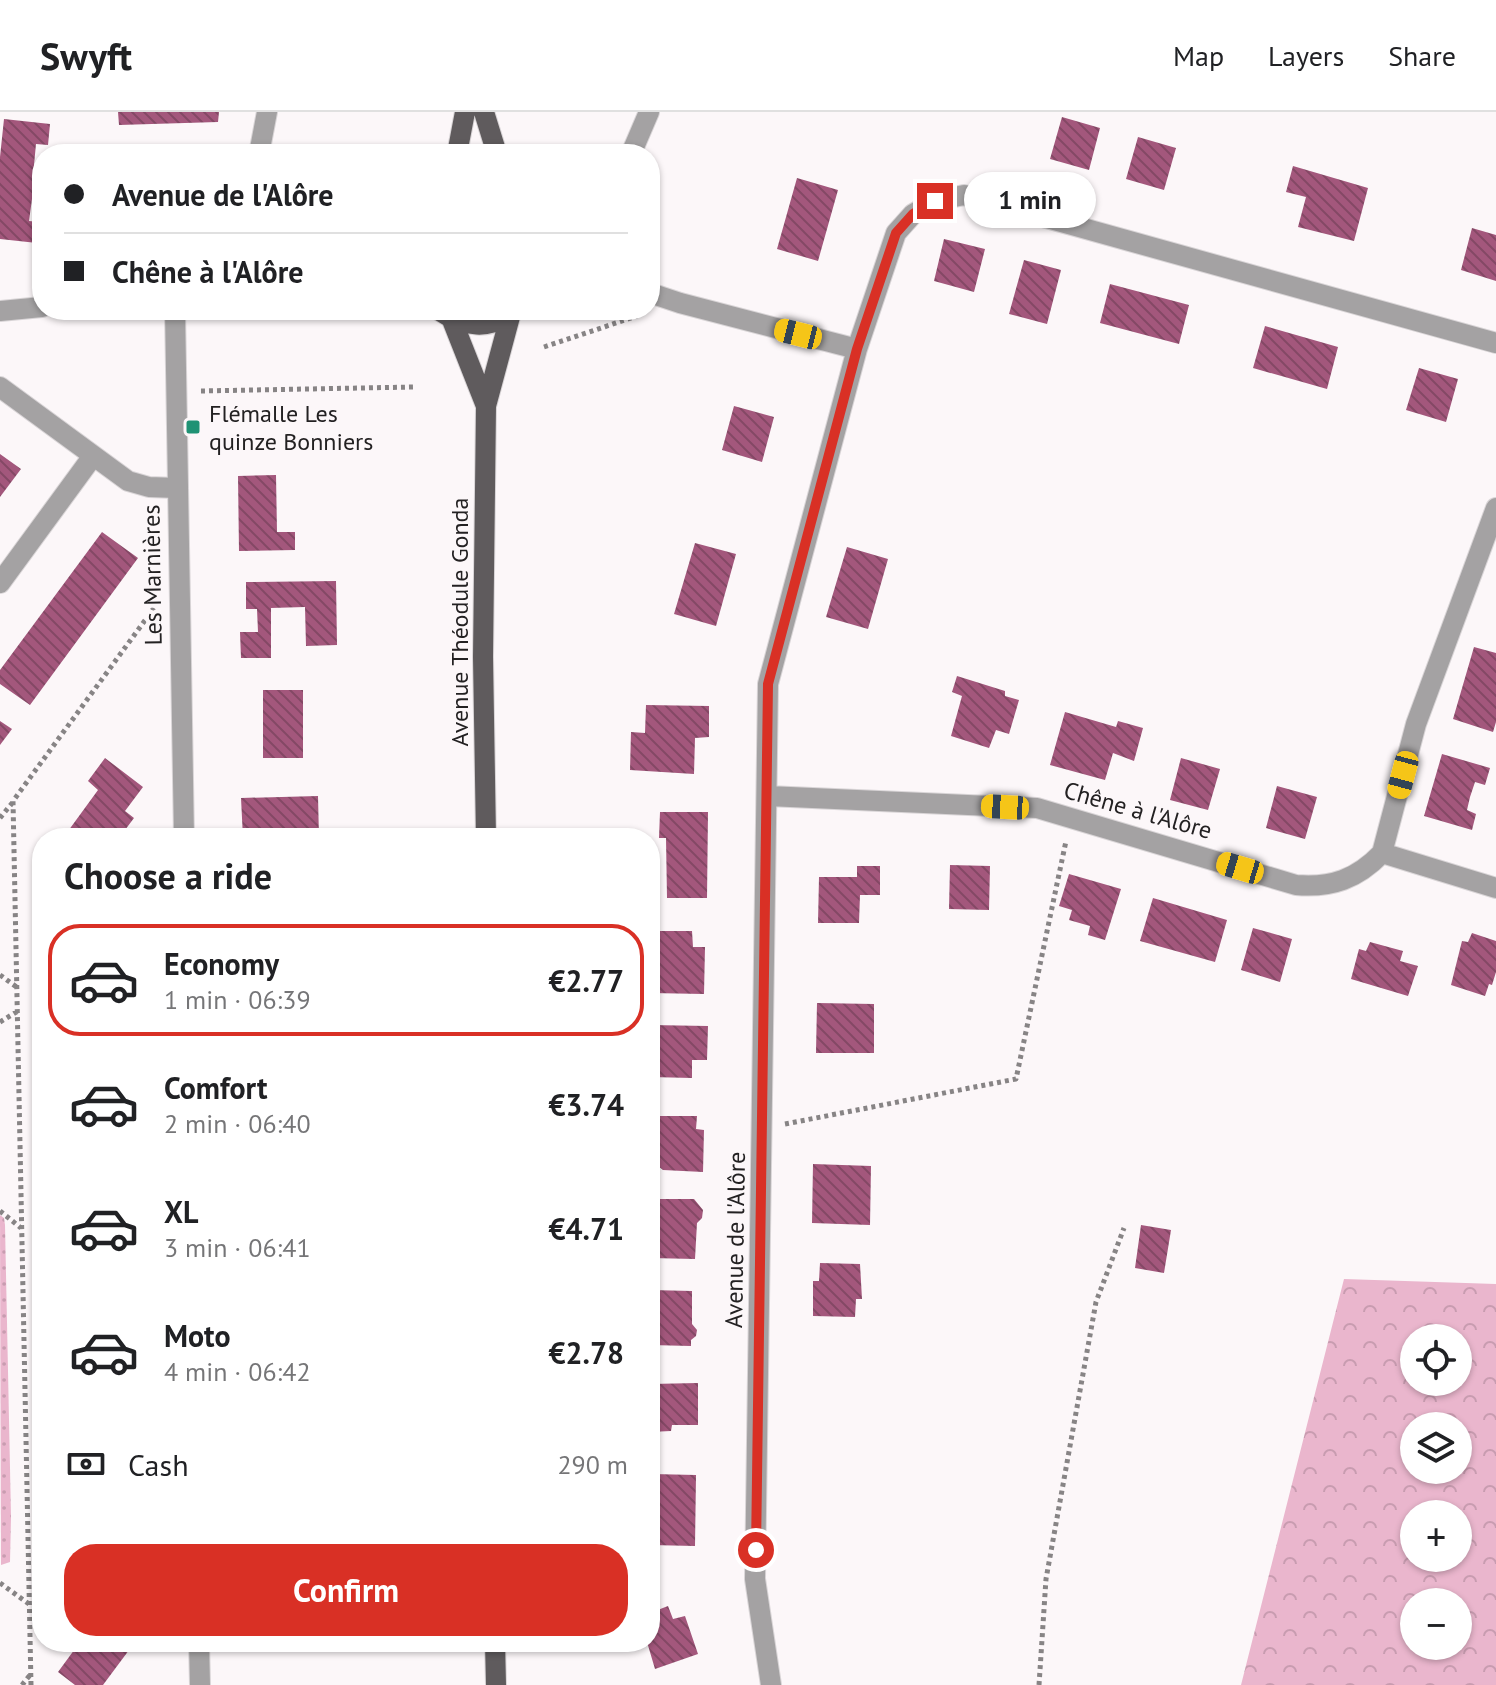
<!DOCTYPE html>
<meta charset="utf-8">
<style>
body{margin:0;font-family:"PT Sans",sans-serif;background:#f6f6f6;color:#202124;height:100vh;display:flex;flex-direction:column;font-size:30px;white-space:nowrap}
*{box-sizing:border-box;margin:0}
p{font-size:26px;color:#757577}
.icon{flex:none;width:44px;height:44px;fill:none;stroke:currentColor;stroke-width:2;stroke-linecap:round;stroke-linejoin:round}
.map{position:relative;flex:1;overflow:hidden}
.drawer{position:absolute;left:32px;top:716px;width:628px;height:824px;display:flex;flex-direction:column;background:#fff;border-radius:32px;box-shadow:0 2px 6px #0004}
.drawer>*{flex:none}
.hud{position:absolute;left:32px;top:32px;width:628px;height:176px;border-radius:32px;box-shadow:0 2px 6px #0004;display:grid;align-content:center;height:176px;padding:0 32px;background:#fff}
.fabs{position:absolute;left:1400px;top:1212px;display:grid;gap:16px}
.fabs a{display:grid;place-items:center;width:72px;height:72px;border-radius:50%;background:#fff;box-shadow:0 2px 6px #0004;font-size:40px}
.end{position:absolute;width:36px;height:36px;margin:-18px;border:10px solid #d93025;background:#fff;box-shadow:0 0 0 4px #fff}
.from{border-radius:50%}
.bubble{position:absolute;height:56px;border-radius:28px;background:#fff;box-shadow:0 2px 6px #0004;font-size:26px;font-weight:700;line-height:56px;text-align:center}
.car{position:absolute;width:24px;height:48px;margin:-24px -12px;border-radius:10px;box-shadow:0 0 6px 2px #0007;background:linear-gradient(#f5c518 24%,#345 0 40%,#f5c518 0 76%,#345 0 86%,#f5c518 0)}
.hud b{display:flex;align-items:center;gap:28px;height:76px;font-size:30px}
.hud b+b{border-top:2px solid #e0e0e0}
.hud i{width:20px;height:20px;background:#202124}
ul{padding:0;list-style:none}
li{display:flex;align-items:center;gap:24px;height:112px;margin:0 16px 12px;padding:0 16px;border:4px solid transparent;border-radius:32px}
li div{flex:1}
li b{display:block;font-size:30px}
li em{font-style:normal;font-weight:700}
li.on{border-color:#d93025}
li>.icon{width:72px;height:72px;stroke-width:1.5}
h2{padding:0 32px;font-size:36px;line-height:96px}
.pay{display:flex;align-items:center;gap:20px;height:88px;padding:0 32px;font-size:30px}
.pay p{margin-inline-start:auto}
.primary-button{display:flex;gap:16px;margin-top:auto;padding:16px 32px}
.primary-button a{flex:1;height:92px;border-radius:32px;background:#d93025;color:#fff;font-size:32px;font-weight:700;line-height:92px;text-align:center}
header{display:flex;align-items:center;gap:48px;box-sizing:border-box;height:112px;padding:0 40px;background:#fff;border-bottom:2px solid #e0e0e0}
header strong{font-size:38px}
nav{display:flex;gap:44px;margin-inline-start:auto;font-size:28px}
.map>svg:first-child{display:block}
.grass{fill:url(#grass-dots)}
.forest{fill:url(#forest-crowns);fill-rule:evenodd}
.building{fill:url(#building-back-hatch)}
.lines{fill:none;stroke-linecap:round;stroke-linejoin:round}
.minor-casing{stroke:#d9d5d7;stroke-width:22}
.major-casing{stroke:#d9d5d7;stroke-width:22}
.path{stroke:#878485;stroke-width:5;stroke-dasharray:4 4;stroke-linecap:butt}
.minor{stroke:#a4a2a3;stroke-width:20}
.major{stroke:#5f5b5d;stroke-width:20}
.route{stroke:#d93025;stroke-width:10}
.poi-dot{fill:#1f9274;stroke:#fcf7f9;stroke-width:3}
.labels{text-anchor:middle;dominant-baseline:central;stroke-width:8;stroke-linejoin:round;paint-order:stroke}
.poi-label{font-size:24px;fill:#232122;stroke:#fcf7f9;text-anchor:start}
.street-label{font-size:24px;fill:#232122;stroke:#fcf7f9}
</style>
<header>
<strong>Swyft</strong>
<nav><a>Map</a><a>Layers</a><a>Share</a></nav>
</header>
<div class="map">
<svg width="1496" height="1573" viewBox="0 0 1496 1573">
<defs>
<pattern id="grass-dots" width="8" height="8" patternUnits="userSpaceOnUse" patternTransform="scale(2)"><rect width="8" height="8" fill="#eab6cd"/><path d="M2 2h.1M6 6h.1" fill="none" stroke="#c89cb0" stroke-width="1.8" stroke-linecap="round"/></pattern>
<pattern id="forest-crowns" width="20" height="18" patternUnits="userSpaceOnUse" patternTransform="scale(2)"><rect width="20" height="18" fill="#eab6cd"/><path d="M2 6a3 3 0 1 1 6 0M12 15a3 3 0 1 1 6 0" fill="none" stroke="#c89cb0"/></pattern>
<pattern id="building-back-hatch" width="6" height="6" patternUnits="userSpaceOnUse" patternTransform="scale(2)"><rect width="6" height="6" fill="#a3577c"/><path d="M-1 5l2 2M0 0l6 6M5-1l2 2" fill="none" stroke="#844865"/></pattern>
</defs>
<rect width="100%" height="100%" fill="#fcf7f9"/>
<!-- grass -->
<path class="grass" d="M0,1103L4,1106L5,1113L11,1405L10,1450L1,1453Z"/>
<!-- forest -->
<path class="forest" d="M1344,1167L1496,1172V1573H1241ZM1414,1226H1458V1270H1414ZM1414,1314H1458V1358H1414ZM1414,1402H1458V1446H1414ZM1414,1490H1458V1534H1414Z"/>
<!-- building -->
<path class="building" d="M118,0H219L218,10L119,13Z
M1062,5L1100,16L1089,58L1050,47Z
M4,7L50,12L48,33L36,32L34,53L42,54V88L32,87L29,109L39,110L37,131L0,127V45Z
M1138,25L1176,36L1164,78L1126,67Z
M1293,54L1368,76L1354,129L1298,115L1306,85L1286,80Z
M797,66L838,78L818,149L777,137Z
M1472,116L1496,123V169L1461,158Z
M944,127L985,137L974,180L934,169Z
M1024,148L1061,158L1047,212L1009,202Z
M1110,172L1189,193L1179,232L1100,211Z
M1265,214L1338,235L1327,277L1253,256Z
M1419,256L1458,267L1446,310L1406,298Z
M734,294L774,305L762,350L722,338Z
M0,342L21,357L0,385Z
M276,363L277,420H295V438L239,439L238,364Z
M102,420L138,446L30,593L0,572V558Z
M695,431L736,442L716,514L674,502Z
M847,435L888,447L868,517L826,505Z
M336,469L337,533L306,534L305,495L271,496V546H241L240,520H258L257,497H246V470Z
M1474,535L1496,541V610L1493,620L1453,607Z
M957,564L1005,579V584L1019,588L1009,622L996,618L989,636L951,624L962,584L952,580Z
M263,578H303V646H263Z
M646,593L709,594V625L695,626L694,662L630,658L631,620L645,621Z
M1065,600L1116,615L1118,609L1143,616L1134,649L1113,641L1105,668L1050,653Z
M0,609L12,617L0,633Z
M1442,642L1490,656L1485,673L1475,670L1470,685L1467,698L1476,702L1472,718L1424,704Z
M105,646L143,675L125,699L134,706L119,726H63L98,678L88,669Z
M1181,646L1220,657L1208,698L1170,688Z
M1277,674L1317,685L1305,727L1266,716Z
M318,684L319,726H243L241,686Z
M660,700H708L707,786H667L666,726H659Z
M950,753L990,754L989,798L949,797Z
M857,754H880V783H860L859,811H818L819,765H857Z
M1069,762L1121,777L1105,828L1088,823L1090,814L1069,808L1072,798L1059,794Z
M1153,786L1227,808L1215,850L1140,829Z
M1253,816L1292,827L1280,870L1241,858Z
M650,819H692L693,835H705L704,882L650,881Z
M1472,821L1496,829V860L1492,873L1489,872L1485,884L1451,873L1462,829L1468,830Z
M1370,830L1403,839L1400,849L1418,854L1408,884L1351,867L1359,837L1366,839Z
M817,891L874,892V941H816Z
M650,913L708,914L707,948H692V966L650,965Z
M650,1004H697L696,1017L704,1018L703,1060L663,1058L658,1054H650Z
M813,1052L871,1054L870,1113L812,1111Z
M650,1087H694L703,1098L702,1106L697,1111L695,1147L650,1146Z
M1141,1113L1171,1118L1164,1161L1135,1156Z
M820,1151L860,1152L862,1187H856L855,1205L813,1204V1169H819Z
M650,1178L692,1179V1212L697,1218L696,1224L691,1228V1234L650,1233Z
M698,1271V1313H672L671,1319L650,1320V1272Z
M652,1362L696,1363L695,1434L650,1433Z
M668,1494L673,1507L685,1504L698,1542L655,1557L647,1530H650V1501Z
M80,1530H135L103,1573H75L58,1560Z"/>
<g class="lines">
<defs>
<path id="minor" d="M259,42L267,0
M631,42L649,0
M650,181L680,191L857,237L768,572L755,1467L771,1573
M175,198L184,726
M0,199L42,195
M857,237L896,121L913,102L935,89L964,83L1496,231
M0,275L128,369L149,375L176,376
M0,471L93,344
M768,684L1037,696L1296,773C1332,776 1357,767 1382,741L1416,612L1496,396
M1382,741L1496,776
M199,1530L200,1573"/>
<path id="major" d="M484,0L497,42
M457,42L465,0
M438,198C463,215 491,220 514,198
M452,208L486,294
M486,726L483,545L486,294L511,201
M495,1530L496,1573"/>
</defs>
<!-- minor casing -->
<use href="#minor" class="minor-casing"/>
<!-- major casing -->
<use href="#major" class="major-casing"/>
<!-- path -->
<path class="path" d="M544,235L637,204
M201,279L413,275
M0,706L13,690
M0,863L18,876
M0,910L18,899
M785,1012L1016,967L1066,729
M0,1099L21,1116
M0,1471L29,1492
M22,1573L30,1563
M31,1573L13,689L154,496
M1039,1573L1046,1467L1096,1190L1124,1116"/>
<!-- minor -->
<use href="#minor" class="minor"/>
<!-- major -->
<use href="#major" class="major"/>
</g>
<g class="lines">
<!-- route -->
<path class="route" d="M756,1438L768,572L857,237L896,121L913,102L935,89"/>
</g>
<!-- markers -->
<rect class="poi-dot" x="185" y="307" width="16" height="16" rx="4"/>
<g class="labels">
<!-- poi labels -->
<g class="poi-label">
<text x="209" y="301">Flémalle Les<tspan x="209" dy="28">quinze Bonniers</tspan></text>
</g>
<!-- street labels -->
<g class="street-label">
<text transform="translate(152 463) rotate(-91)">Les Marnières</text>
<text transform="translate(459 510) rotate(-90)">Avenue Théodule Gonda</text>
<text transform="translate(1138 698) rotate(16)">Chêne à l'Alôre</text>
<text transform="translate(735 1128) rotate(-89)">Avenue de l'Alôre</text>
</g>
</g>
</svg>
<div class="fabs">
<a><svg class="icon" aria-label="locate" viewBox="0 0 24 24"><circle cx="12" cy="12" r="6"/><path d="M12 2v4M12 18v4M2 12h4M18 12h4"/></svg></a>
<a><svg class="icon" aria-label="layers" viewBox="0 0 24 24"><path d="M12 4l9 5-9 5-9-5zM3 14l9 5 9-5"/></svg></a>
<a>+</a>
<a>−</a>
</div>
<i class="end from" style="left:756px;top:1438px"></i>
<i class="end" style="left:935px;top:89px"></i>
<div class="bubble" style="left:964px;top:60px;width:132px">1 min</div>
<i class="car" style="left:798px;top:222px;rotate:284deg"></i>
<i class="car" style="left:1403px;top:663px;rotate:195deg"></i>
<i class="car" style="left:1005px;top:695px;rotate:273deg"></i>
<i class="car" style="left:1240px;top:756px;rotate:287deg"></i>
<div class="hud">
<b><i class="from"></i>Avenue de l'Alôre</b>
<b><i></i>Chêne à l'Alôre</b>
</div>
<section class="drawer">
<h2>Choose a ride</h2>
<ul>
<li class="on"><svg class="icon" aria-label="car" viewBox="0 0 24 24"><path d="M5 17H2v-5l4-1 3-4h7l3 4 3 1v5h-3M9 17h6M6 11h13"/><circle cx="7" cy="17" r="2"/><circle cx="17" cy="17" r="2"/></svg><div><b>Economy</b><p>1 min · 06:39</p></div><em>€2.77</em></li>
<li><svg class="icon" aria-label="car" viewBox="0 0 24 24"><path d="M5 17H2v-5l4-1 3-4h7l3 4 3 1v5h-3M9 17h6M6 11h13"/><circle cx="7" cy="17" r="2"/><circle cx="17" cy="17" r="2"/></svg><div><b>Comfort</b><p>2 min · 06:40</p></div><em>€3.74</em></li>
<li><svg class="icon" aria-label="car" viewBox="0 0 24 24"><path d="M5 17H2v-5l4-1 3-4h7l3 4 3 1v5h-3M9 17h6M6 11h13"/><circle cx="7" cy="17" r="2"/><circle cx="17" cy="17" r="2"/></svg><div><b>XL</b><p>3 min · 06:41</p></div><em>€4.71</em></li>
<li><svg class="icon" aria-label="car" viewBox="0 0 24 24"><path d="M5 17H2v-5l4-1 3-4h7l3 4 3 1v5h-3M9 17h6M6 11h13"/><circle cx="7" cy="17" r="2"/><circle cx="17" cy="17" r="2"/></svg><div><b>Moto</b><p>4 min · 06:42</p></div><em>€2.78</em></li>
</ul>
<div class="pay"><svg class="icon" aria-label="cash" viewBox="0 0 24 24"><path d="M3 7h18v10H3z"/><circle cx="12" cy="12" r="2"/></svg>Cash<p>290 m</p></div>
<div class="primary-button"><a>Confirm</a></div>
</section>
</div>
